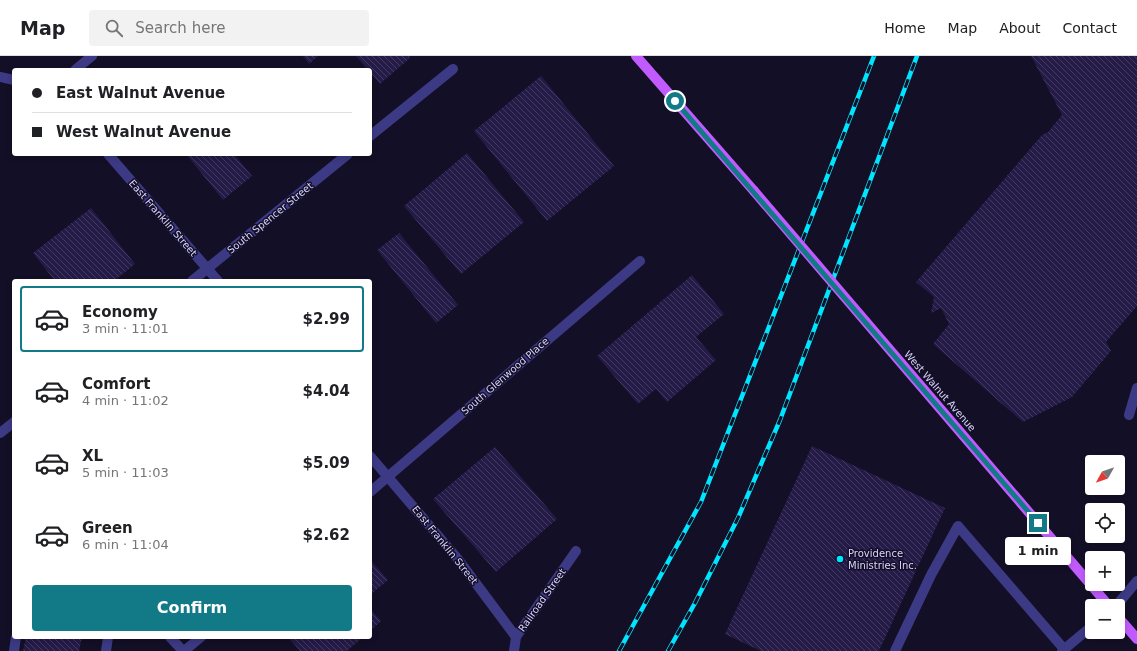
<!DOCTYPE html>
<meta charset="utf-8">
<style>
body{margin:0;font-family:"DejaVu Sans",sans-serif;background:#f2f2f2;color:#202124;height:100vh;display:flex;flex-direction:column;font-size:15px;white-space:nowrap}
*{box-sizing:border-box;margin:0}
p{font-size:13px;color:#757577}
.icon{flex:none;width:22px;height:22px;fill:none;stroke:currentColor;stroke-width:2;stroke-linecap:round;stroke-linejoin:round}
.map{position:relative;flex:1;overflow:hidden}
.side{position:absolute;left:12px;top:223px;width:360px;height:360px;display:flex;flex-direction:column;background:#fff;border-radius:4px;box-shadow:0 2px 6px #0003}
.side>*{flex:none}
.banner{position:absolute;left:12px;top:12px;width:360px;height:88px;border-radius:4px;box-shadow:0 2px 6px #0003;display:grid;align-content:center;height:88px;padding:0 20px;background:#fff}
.needle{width:26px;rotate:230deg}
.fabs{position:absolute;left:1085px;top:399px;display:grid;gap:8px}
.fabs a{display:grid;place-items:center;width:40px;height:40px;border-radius:4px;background:#fff;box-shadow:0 2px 6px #0003;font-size:20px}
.end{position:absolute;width:18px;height:18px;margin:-9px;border:5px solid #127987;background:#fff;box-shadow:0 0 0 2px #fff}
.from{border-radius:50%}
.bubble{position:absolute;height:28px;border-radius:4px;background:#fff;box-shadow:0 2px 6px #0003;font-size:13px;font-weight:800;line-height:28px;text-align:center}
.banner b{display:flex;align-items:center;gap:14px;height:38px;font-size:15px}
.banner b+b{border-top:1px solid #e0e0e0}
.banner i{width:10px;height:10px;background:#202124}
ul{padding:7px 0 0;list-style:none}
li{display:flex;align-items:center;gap:12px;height:66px;margin:0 8px 6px;padding:0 12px;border:2px solid transparent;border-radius:4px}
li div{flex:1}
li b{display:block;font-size:15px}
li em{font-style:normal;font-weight:800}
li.current{border-color:#127987}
li>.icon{width:36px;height:36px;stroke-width:1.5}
.button{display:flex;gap:8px;margin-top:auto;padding:8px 20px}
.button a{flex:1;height:46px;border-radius:4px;background:#127987;color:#fff;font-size:16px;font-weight:800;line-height:46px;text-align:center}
header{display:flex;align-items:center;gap:24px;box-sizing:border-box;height:56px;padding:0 20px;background:#fff;border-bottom:1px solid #e0e0e0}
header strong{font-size:19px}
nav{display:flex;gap:22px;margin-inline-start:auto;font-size:14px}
.search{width:280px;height:36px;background:#f2f2f2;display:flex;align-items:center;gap:10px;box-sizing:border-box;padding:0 14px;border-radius:4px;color:#757577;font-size:15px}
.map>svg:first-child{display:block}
.building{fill:url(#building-back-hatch)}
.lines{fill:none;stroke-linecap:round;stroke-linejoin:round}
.minor{stroke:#3d3a85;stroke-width:10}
.major{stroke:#c25bff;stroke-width:10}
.rail-casing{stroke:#00e5ff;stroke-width:4.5}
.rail{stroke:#130f26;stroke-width:3;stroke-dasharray:9;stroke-linecap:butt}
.major-bridge{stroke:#c25bff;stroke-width:10}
.route{stroke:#127987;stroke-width:5}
.poi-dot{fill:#00e5ff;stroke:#130f26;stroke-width:1.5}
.labels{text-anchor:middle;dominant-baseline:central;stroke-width:3;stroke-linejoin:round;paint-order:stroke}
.street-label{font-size:10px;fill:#d9d4ff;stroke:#130f26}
.poi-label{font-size:10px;fill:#d9d4ff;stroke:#130f26;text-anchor:start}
</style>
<header>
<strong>Map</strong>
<div class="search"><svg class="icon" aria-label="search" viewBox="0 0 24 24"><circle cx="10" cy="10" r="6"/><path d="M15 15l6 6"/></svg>Search here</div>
<nav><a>Home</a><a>Map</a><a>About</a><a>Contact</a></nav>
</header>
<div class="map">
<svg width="1137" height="595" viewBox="0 0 1137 595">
<defs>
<pattern id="building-back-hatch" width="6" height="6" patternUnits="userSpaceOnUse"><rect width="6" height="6" fill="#241b47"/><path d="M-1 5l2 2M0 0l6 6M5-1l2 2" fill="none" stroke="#433b63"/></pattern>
</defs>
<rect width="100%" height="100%" fill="#130f26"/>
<!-- building -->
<path class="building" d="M303,0H318L309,8Z
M356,0H409L410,2L380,28L370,16V14H368Z
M1031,0H1137V250L1106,286L1111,295L1072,341L1023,366L933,288L949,268L941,252L931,257L934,241L916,226L1042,79L1048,76L1062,59Z
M541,20L614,110L547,165L474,75Z
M467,97L524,166L461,218L404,150Z
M186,98H234L252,120L223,144Z
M91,152L135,208L114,225H55L33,197Z
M399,177L458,249L436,267L377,194Z
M692,219L724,258L696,281L716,304L667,346L656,333L638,348L597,300Z
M812,390L945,452L879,595H761L725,578Z
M495,391L557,463L496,516L433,443Z
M370,503L388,524L370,539Z
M370,552L381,565L370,575Z
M26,581H82L79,595H23Z
M288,581H363L347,595H300Z"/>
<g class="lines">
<!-- minor -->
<path class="minor" d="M75,14L92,0
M0,21L14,24
M370,80L453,13
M108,98L218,225
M192,225L348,98
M1129,359L1137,332
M0,377L14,366
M370,400L457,502L516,581
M370,436L640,205
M1116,550L1137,525
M170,581L183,595
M14,595L16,581
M106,595L108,581
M184,595L201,581
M514,595L516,581L576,495
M895,595L931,519L958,470L1064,593
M1062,595L1092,570"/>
<!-- major -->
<path class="major" d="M636,0L754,135
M1118,561L1137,583"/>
<defs>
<path id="rail" d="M619,595L701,446L874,0
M668,595L695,547L738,462L780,364L917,0"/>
</defs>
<!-- rail casing -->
<use href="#rail" class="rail-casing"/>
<!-- rail -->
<use href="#rail" class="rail"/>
<!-- major-bridge -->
<path class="major-bridge" d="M754,135L1109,550"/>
</g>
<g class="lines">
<!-- route -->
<path class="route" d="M675,45L1038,467"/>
</g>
<!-- markers -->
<circle class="poi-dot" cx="840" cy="503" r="4"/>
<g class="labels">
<!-- street labels -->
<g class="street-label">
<text transform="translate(163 162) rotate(49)">East Franklin Street</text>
<text transform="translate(270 162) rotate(-39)">South Spencer Street</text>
<text transform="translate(505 320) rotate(-41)">South Glenwood Place</text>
<text transform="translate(940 335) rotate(49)">West Walnut Avenue</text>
<text transform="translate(445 489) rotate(51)">East Franklin Street</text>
<text transform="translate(542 544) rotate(-55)">Railroad Street</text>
</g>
<!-- poi labels -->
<g class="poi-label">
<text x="848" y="497">Providence<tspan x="848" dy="12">Ministries Inc.</tspan></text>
</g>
</g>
</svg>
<div class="fabs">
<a><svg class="needle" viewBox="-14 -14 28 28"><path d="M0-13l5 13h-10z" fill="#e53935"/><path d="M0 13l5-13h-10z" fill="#757577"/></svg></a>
<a><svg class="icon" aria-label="locate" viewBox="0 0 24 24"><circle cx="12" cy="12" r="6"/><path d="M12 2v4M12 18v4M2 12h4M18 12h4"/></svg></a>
<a>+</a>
<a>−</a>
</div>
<i class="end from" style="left:675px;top:45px"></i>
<i class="end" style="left:1038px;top:467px"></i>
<div class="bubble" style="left:1005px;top:481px;width:66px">1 min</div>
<div class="banner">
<b><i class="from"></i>East Walnut Avenue</b>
<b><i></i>West Walnut Avenue</b>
</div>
<section class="side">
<ul>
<li class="current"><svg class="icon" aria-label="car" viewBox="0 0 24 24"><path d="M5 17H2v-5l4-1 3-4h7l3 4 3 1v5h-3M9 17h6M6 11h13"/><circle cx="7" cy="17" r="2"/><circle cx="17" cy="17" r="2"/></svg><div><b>Economy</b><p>3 min · 11:01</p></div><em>$2.99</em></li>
<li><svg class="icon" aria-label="car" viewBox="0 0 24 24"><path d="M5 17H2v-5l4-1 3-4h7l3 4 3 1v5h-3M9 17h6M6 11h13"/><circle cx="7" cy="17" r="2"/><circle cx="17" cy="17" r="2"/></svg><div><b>Comfort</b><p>4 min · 11:02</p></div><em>$4.04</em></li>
<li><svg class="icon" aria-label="car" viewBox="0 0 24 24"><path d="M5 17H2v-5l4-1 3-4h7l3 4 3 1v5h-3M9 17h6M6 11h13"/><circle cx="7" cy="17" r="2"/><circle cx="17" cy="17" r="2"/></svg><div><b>XL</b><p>5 min · 11:03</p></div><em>$5.09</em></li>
<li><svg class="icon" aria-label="car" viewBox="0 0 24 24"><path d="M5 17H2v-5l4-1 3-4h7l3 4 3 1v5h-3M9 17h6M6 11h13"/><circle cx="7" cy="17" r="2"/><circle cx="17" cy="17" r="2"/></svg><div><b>Green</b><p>6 min · 11:04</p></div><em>$2.62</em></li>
</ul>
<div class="button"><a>Confirm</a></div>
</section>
</div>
